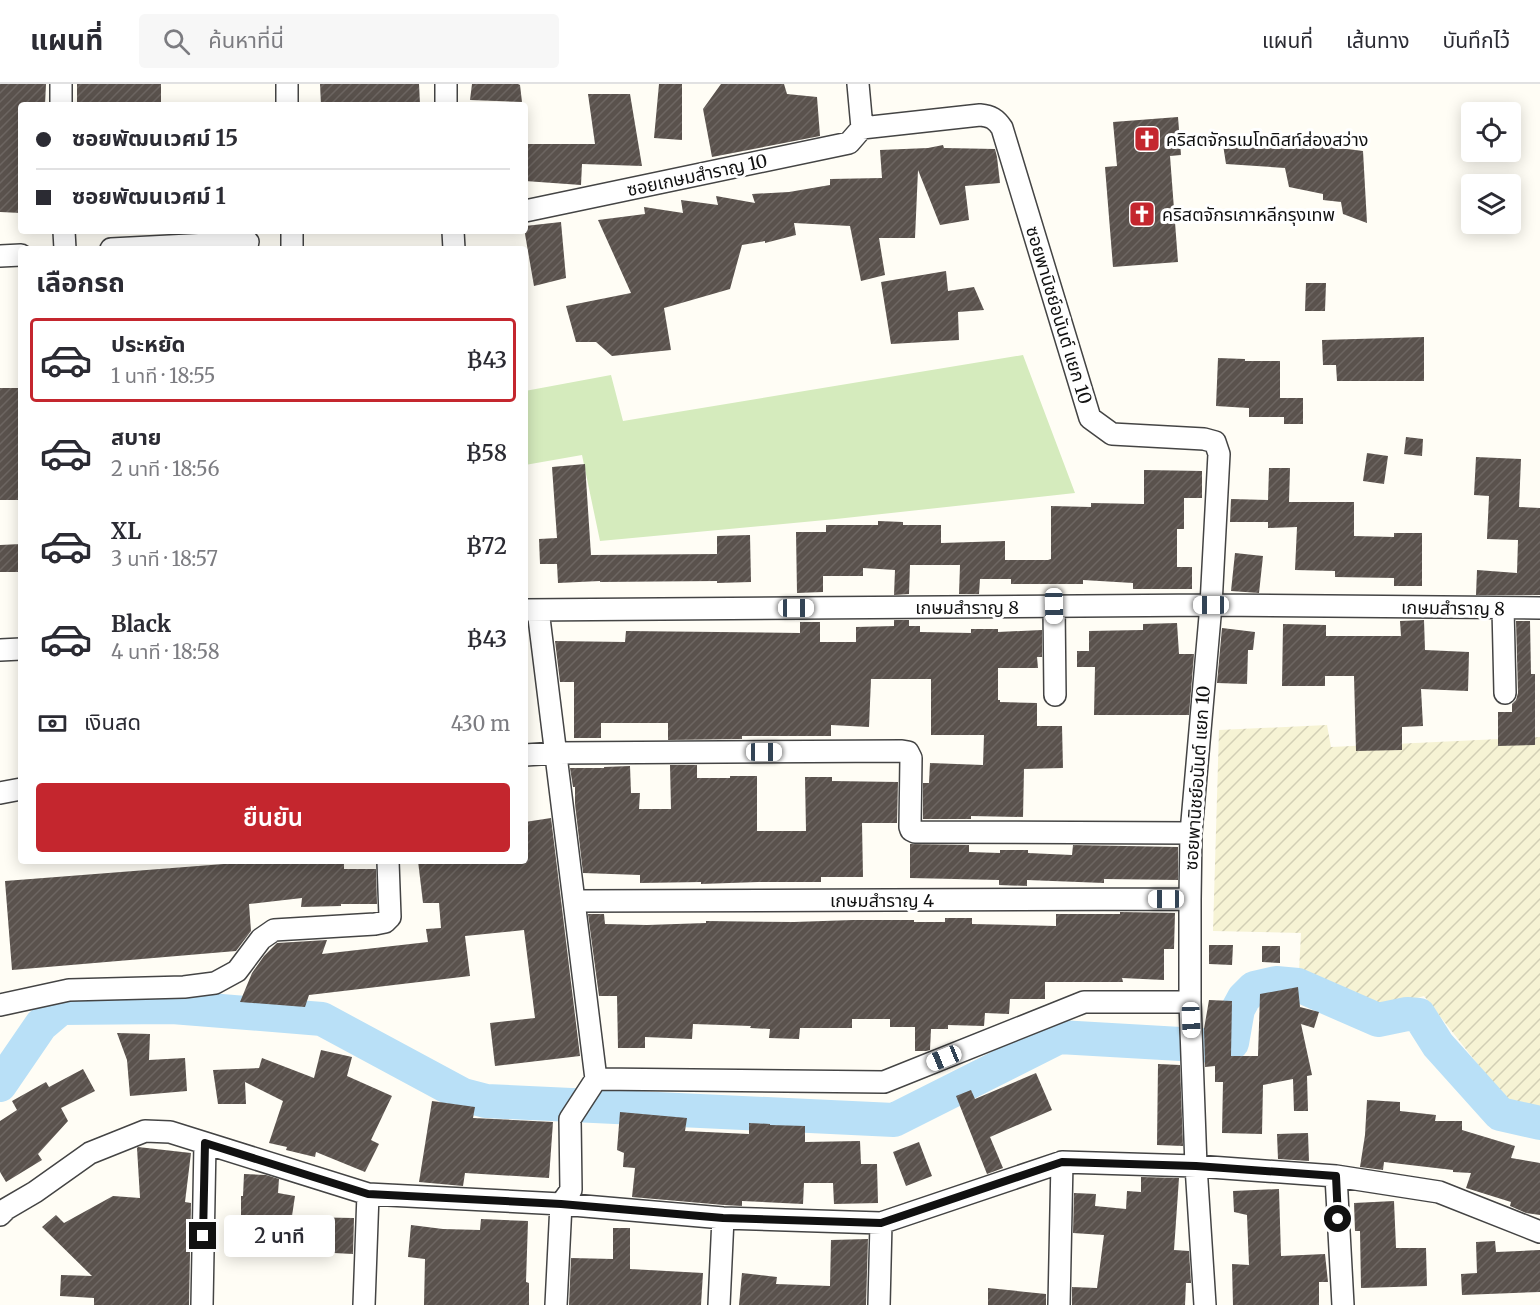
<!DOCTYPE html>
<html lang="th">
<meta charset="utf-8">
<style>
body{margin:0;font-family:Merriweather,"Noto Sans Thai",serif;background:#f7f7f7;color:#2b2b33;height:100vh;display:flex;flex-direction:column;font-size:22px;white-space:nowrap}
*{box-sizing:border-box;margin:0}
p{font-size:20px;color:#7c7c81}
.icon{flex:none;width:33px;height:33px;fill:none;stroke:currentColor;stroke-width:2;stroke-linecap:round;stroke-linejoin:round}
.map{position:relative;flex:1;overflow:hidden}
.side{position:absolute;left:18px;top:162px;width:510px;height:618px;display:flex;flex-direction:column;background:#fff;border-radius:6px;box-shadow:0 3px 15px #0003}
.side>*{flex:none}
.banner{position:absolute;left:18px;top:18px;width:510px;height:132px;border-radius:6px;box-shadow:0 3px 15px #0003;display:grid;align-content:center;height:132px;padding:0 18px;background:#fff}
.controls{position:absolute;left:1461px;top:18px;display:grid;gap:12px}
.controls a{display:grid;place-items:center;width:60px;height:60px;border-radius:6px;background:#fff;box-shadow:0 3px 15px #0003;font-size:30px}
.end{position:absolute;width:27px;height:27px;margin:-14px;border:8px solid #111;background:#fff;box-shadow:0 0 0 3px #fff}
.from{border-radius:50%}
.bubble{position:absolute;height:42px;border-radius:6px;background:#fff;box-shadow:0 3px 15px #0003;font-size:20px;font-weight:600;line-height:42px;text-align:center}
.car{position:absolute;width:18px;height:36px;margin:-18px -9px;border-radius:8px;box-shadow:0 0 4px 2px #0007;background:linear-gradient(#fff 24%,#345 0 40%,#fff 0 76%,#345 0 86%,#fff 0)}
.banner b{display:flex;align-items:center;gap:21px;height:57px;font-size:22px}
.banner b+b{border-top:2px solid #e1e1e2}
.banner i{width:15px;height:15px;background:#2b2b33}
ul{padding:0;list-style:none}
li{display:flex;align-items:center;gap:18px;height:84px;margin:0 12px 9px;padding:0 6px;border:3px solid transparent;border-radius:6px}
li div{flex:1}
li b{display:block;font-size:22px}
li em{font-style:normal;font-weight:600}
li.selected{border-color:#c4262e}
li>.icon{width:54px;height:54px;stroke-width:1.5}
h2{padding:0 18px;font-size:27px;line-height:72px}
.pay{display:flex;align-items:center;gap:15px;height:66px;padding:0 18px;font-size:22px}
.pay p{margin-inline-start:auto}
.action{display:flex;gap:12px;margin-top:auto;padding:12px 18px}
.action a{flex:1;height:69px;border-radius:6px;background:#c4262e;color:#fff;font-size:24px;font-weight:600;line-height:69px;text-align:center}
header{display:flex;align-items:center;gap:36px;box-sizing:border-box;height:84px;padding:0 30px;background:#fff;border-bottom:2px solid #e1e1e2}
header strong{font-size:28px}
nav{display:flex;gap:33px;margin-inline-start:auto;font-size:21px}
.search{width:420px;height:54px;background:#f7f7f7;display:flex;align-items:center;gap:15px;box-sizing:border-box;padding:0 21px;border-radius:6px;color:#7c7c81;font-size:22px}
.map>svg:first-child{display:block}
.farmland{fill:url(#farmland-furrows)}
.grass{fill:#d5ebbd}
.lines{fill:none;stroke-linecap:round;stroke-linejoin:round}
.river{stroke:#b9e0f7;stroke-width:34}
.building{fill:url(#building-hatch)}
.street-casing{stroke:#444;stroke-width:24}
.street{stroke:#fff;stroke-width:21}
.route{stroke:#111;stroke-width:8}
.labels{text-anchor:middle;dominant-baseline:central;stroke-width:6;stroke-linejoin:round;paint-order:stroke}
.poi-label{font-size:18px;fill:#111;stroke:#fff;text-anchor:start}
.street-label{font-size:18px;fill:#111;stroke:#fff}
</style>
<header>
<strong>แผนที่</strong>
<div class="search"><svg class="icon" aria-label="search" viewBox="0 0 24 24"><circle cx="10" cy="10" r="6"/><path d="M15 15l6 6"/></svg>ค้นหาที่นี่</div>
<nav><a>แผนที่</a><a>เส้นทาง</a><a>บันทึกไว้</a></nav>
</header>
<div class="map">
<svg width="1540" height="1221" viewBox="0 0 1540 1221">
<defs>
<pattern id="farmland-furrows" width="10" height="10" patternUnits="userSpaceOnUse" patternTransform="scale(1.5)"><rect width="10" height="10" fill="#f6f3d4"/><path d="M-1 1l2-2M0 10L10 0M9 11l2-2" fill="none" stroke="#d2cfb5"/></pattern>
<pattern id="building-hatch" width="6" height="6" patternUnits="userSpaceOnUse" patternTransform="scale(1.5)"><rect width="6" height="6" fill="#5a524d"/><path d="M-1 1l2-2M0 6l6-6M5 7l2-2" fill="none" stroke="#6d6662"/></pattern>
</defs>
<rect width="100%" height="100%" fill="#fffdf5"/>
<!-- farmland -->
<path class="farmland" d="M1327,641L1331,663L1540,653V1024L1506,1016L1424,912L1381,924L1299,888L1301,849L1213,847L1219,646Z"/>
<!-- grass -->
<path class="grass" d="M1023,271L1075,409L836,435L600,457L582,371L525,381V307L611,291L623,337Z"/>
<g class="lines">
<!-- river -->
<path class="river" d="M0,1001L41,941L61,924L172,923L322,935L463,1011L486,1017L894,1036L1059,953L1215,962L1232,959L1238,925L1244,914L1254,904L1276,899L1298,901L1378,936L1407,930L1419,931L1438,961L1500,1030L1540,1039"/>
</g>
<!-- building -->
<path class="building" d="M0,0H46L45,21H21V129L0,128Z
M77,0H161V21H77Z
M320,0H419L420,20L321,21Z
M472,0H518L520,1L522,18L470,16Z
M659,0H682V56L654,54Z
M721,0H784L787,10L817,13L820,52L712,73L703,25Z
M588,10H630L642,82L582,80L581,101L525,97V60H595Z
M1178,33L1181,71L1170,72L1178,178L1113,183L1105,83L1117,82L1113,38Z
M1262,50L1263,58L1309,57V60L1363,67L1367,139L1343,130L1341,118L1323,116V110L1289,103L1285,84L1226,80L1222,54Z
M943,61L944,64L995,65L997,73L1000,99L965,102L969,136L940,141L918,86L915,154H879L885,191L861,197L850,142L794,139L796,151L765,159V157L742,161L730,205L664,224L671,266L612,272L596,258H576L566,222L631,209L598,136L645,130L644,123L683,129L681,116L718,121L716,112L755,119L752,110L789,108L830,101V95L882,94L880,66L928,64Z
M561,138L566,194L534,202L525,150V142Z
M946,187L948,207L974,203L984,226L958,228L959,256L891,260L881,198Z
M1306,199H1326L1325,227H1305Z
M1424,253V297H1337L1336,281H1323L1322,256Z
M1218,274L1245,275V277H1280V314H1303V340H1284V333H1249V324L1216,322Z
M0,304H21V416H0Z
M1406,353L1423,355L1422,372L1404,370Z
M1367,369L1388,372L1384,400L1363,397Z
M1476,373L1521,375L1519,423L1540,424V511H1476L1477,486L1517,489L1518,456L1487,455L1489,412L1474,411Z
M585,380L591,471L717,470V452L750,451L751,498L717,499V497L600,498V497L558,499L557,480H540L539,455L557,454L552,383Z
M1269,384H1290L1289,418H1354V452L1394,453V449H1422V502H1394V494L1335,493V487L1295,486L1297,443L1268,444V438H1230L1231,415L1268,416Z
M1144,386L1202,387V414H1184V445H1177V483H1192V505H1133V499L1083,496V500H1011V495H980L979,510H959L960,481H910L909,510L894,511L895,486L863,484V492H823V508L797,509L796,448H826V441H878V437L903,438V441H941V459L1005,457V476H1048L1051,475V422L1091,423V419L1144,420Z
M21,460V488H0V461Z
M1235,469L1263,472L1259,509L1231,507Z
M894,536H909V542H920V548L971,549V545H998V548L1042,546V573H1037L1038,584H998V616H1000V618L1037,619V642H1062L1063,684L1024,685L1023,733L971,732V735H923V699H929L930,679L983,681L984,651H931V595H871L869,643L831,641V652H742V655L668,656V639H601V654H574V598H560L555,557L625,558L626,547L800,549V538H820V558H856V543L894,542Z
M1424,536L1425,566L1469,568L1468,607L1421,605L1423,642L1402,643V666L1356,667L1354,592H1325V602H1282L1283,540L1326,541V552H1401L1400,537Z
M1516,537H1530L1531,590H1535V661L1498,662V628H1512V620L1516,616L1518,609Z
M1177,539L1179,570H1194L1189,631H1094L1095,583H1077V567H1089V547L1143,546V540Z
M1222,544L1255,548L1253,566H1248L1247,600L1217,599Z
M670,681H697V694H730V692H757V747H806L805,693H832V697L898,698L897,739H862L863,793H821V798H758L701,800V798L640,799V791L583,789L575,720V703H573L570,684H604V683L630,682L631,709H640L639,725H671Z
M551,734L580,972L495,982L490,939L535,934L524,846L465,852L470,892L309,911L305,923L240,918L252,889L264,872L277,859L327,856L322,870L428,858L426,845L441,844L439,819H423L418,777H525V738Z
M910,760L969,761V768L1000,769V766H1028V769L1072,771L1073,761L1178,763V796L1104,795V799L1027,796V802L999,801V796L910,794Z
M262,777L344,778V785H376L377,820H341V822L301,823L302,814L249,820L251,847L236,867L12,886L5,797Z
M1120,828L1175,829L1174,865H1164V896L1122,894L1123,898H1045V915H1010L1009,930L985,929L984,942L948,941V945H931L930,966L926,967H915V943H890V935H852V944H800L799,955L769,954L770,945L750,944L751,942L693,940L692,955L645,953V964H618L617,912H599L588,830H604L605,840L647,841L706,839V837L794,838L853,836H914V838H945V834H972V840L1056,842V830H1120Z
M1209,861H1233L1232,881L1209,880Z
M1262,862H1280V879L1262,878Z
M1298,903L1300,923L1319,928L1314,944L1301,940L1312,991L1307,992L1308,1027H1294L1293,995L1263,1001L1262,1050L1222,1049L1223,998H1215V982L1205,983L1204,945L1209,916L1232,917L1231,972H1258L1260,910Z
M117,949L150,950L149,976L185,974L187,1007L130,1012L127,976Z
M321,966L352,973L347,992L392,1012L371,1056L379,1060L365,1088L316,1068L315,1073L286,1066L287,1063L269,1059L283,1017L245,998L246,1020H218L213,986L259,984L262,974L314,994Z
M1158,980L1180,981L1183,1062L1157,1061Z
M83,985L95,1007L61,1024L68,1037L38,1070L42,1076L6,1098L0,1088V1037L17,1026L12,1017L46,998L49,1003Z
M1036,989L1052,1026L990,1053L1003,1084L987,1090L956,1012L971,1006L975,1015Z
M1367,1016L1400,1018V1027L1436,1031L1435,1037H1462V1046L1515,1062L1511,1074L1540,1079V1131L1526,1129L1510,1122L1511,1118L1466,1104L1471,1089L1453,1088V1086L1384,1078L1383,1086L1360,1083L1365,1051Z
M432,1017L475,1023L473,1034L553,1038L549,1094L465,1089L463,1102L419,1098Z
M620,1028L687,1034L685,1047L749,1050V1039L770,1040V1041L805,1042V1058L860,1057L861,1080H877L878,1119L834,1120L833,1099H804L803,1120L742,1117V1122L724,1121L632,1113L635,1084L623,1083L624,1069L617,1066Z
M1308,1049L1309,1077L1278,1075L1277,1050Z
M919,1058L932,1092L906,1102L893,1068Z
M138,1063L191,1069L185,1118L191,1119L189,1221H94V1214L60,1212L61,1191L92,1192L42,1143L56,1131L64,1139L113,1112L140,1114L137,1064Z
M244,1090L266,1091L279,1095L278,1109L295,1112L292,1132H299V1133L354,1134L353,1170L276,1166L277,1161L241,1155V1112H243Z
M1141,1093L1179,1094L1174,1166L1189,1167L1191,1199H1186L1185,1221H1072V1203L1097,1204L1104,1151L1073,1149L1074,1109L1096,1110L1095,1122L1126,1125L1127,1107L1141,1108Z
M1279,1105L1281,1172L1325,1170L1328,1198H1319V1221H1233L1232,1180L1249,1181L1247,1131L1234,1128L1233,1107Z
M1394,1117L1396,1164H1426L1427,1202L1361,1204L1360,1147H1355L1354,1119Z
M481,1135L528,1137L526,1198L529,1199V1221H424L425,1175L408,1173L411,1141L443,1145L480,1146Z
M613,1144H630V1185L703,1189L701,1221H569L571,1174L613,1175Z
M868,1155L866,1221H739L742,1189L777,1193L776,1200L830,1202L831,1156Z
M1495,1157L1496,1168L1540,1166V1208L1462,1211L1461,1190L1477,1189L1476,1158Z
M988,1204L1046,1210V1221H988Z"/>
<g class="lines">
<defs>
<path id="street" d="M61,0V21
M287,0V21
M446,0V21
M858,0L862,44L980,31C991,32 996,35 1002,44L1090,334L1112,350L1204,355L1215,358L1219,370L1211,521L1191,749L1190,815V918L1196,1082L1205,1221
M525,127L849,59L862,44
M64,147L65,165
M292,147V165
M453,147L454,165
M111,165L248,158
M0,172L21,171
M1054,522L1055,611
M1503,524L1505,609
M525,526L1211,521L1540,524
M538,526L596,995L570,1035L571,1106L561,1120L556,1221
M0,566L21,565
M525,671L556,669L902,667L908,668L911,674L910,743L911,746L915,748L1191,749
M0,709L21,705
M574,817L1190,815
M0,921L69,906L184,903L215,899L237,887L261,855L274,846L375,840L385,838L390,833L388,777
M596,995L884,998L1084,918H1190
M1336,1092L1343,1221
M0,1131L6,1125L35,1108L90,1069L145,1047L170,1048L368,1110L561,1120L723,1134L881,1139L1062,1078L1196,1082L1336,1092L1439,1108L1540,1148
M202,1221L205,1059
M364,1221L368,1110
M719,1221L723,1134
M879,1221L881,1139
M1059,1221L1062,1078"/>
</defs>
<!-- street casing -->
<use href="#street" class="street-casing"/>
<!-- street -->
<use href="#street" class="street"/>
</g>
<g class="lines">
<!-- route -->
<path class="route" d="M203,1152L205,1059L368,1110L561,1120L723,1134L881,1139L1062,1078L1196,1082L1336,1092L1338,1135"/>
</g>
<!-- icons -->
<defs>
<symbol id="church-square" viewBox="-11 -11 22 22"><rect x="-9" y="-9" width="18" height="18" rx="4" fill="#c4262e" stroke="#fff"/><path d="M-1.2-6h2.4v3.5h3.3v2.4h-3.3V6h-2.4V-.1h-3.3v-2.4h3.3Z" fill="#fff"/></symbol>
</defs>
<g fill-rule="evenodd">
<use href="#church-square" x="1132" y="40" width="30" height="30"/>
<use href="#church-square" x="1127" y="115" width="30" height="30"/>
</g>
<g class="labels">
<!-- poi labels -->
<g class="poi-label">
<text x="1166" y="55">คริสตจักรเมโทดิสท์ส่องสว่าง</text>
<text x="1162" y="130">คริสตจักรเกาหลีกรุงเทพ</text>
</g>
<!-- street labels -->
<g class="street-label">
<text transform="translate(697 91) rotate(-12)">ซอยเกษมสำราญ 10</text>
<text transform="translate(1059 231) rotate(73)">ซอยพานิชย์อนันต์ แยก 10</text>
<text x="967" y="523">เกษมสำราญ 8</text>
<text transform="translate(1453 524) rotate(1)">เกษมสำราญ 8</text>
<text transform="translate(1197 694) rotate(-86)">ซอยพานิชย์อนันต์ แยก 10</text>
<text x="882" y="816">เกษมสำราญ 4</text>
</g>
</g>
</svg>
<div class="controls">
<a><svg class="icon" aria-label="locate" viewBox="0 0 24 24"><circle cx="12" cy="12" r="6"/><path d="M12 2v4M12 18v4M2 12h4M18 12h4"/></svg></a>
<a><svg class="icon" aria-label="layers" viewBox="0 0 24 24"><path d="M12 4l9 5-9 5-9-5zM3 14l9 5 9-5"/></svg></a>
</div>
<i class="end from" style="left:1338px;top:1135px"></i>
<i class="end" style="left:203px;top:1152px"></i>
<div class="bubble" style="left:224px;top:1131px;width:111px">2 นาที</div>
<i class="car" style="left:1211px;top:521px;rotate:270deg"></i>
<i class="car" style="left:1054px;top:522px;rotate:179deg"></i>
<i class="car" style="left:796px;top:524px;rotate:90deg"></i>
<i class="car" style="left:764px;top:668px;rotate:90deg"></i>
<i class="car" style="left:1166px;top:815px;rotate:270deg"></i>
<i class="car" style="left:1191px;top:936px;rotate:178deg"></i>
<i class="car" style="left:944px;top:974px;rotate:248deg"></i>
<div class="banner">
<b><i class="from"></i>ซอยพัฒนเวศม์ 15</b>
<b><i></i>ซอยพัฒนเวศม์ 1</b>
</div>
<section class="side">
<h2>เลือกรถ</h2>
<ul>
<li class="selected"><svg class="icon" aria-label="car" viewBox="0 0 24 24"><path d="M5 17H2v-5l4-1 3-4h7l3 4 3 1v5h-3M9 17h6M6 11h13"/><circle cx="7" cy="17" r="2"/><circle cx="17" cy="17" r="2"/></svg><div><b>ประหยัด</b><p>1 นาที · 18:55</p></div><em>฿43</em></li>
<li><svg class="icon" aria-label="car" viewBox="0 0 24 24"><path d="M5 17H2v-5l4-1 3-4h7l3 4 3 1v5h-3M9 17h6M6 11h13"/><circle cx="7" cy="17" r="2"/><circle cx="17" cy="17" r="2"/></svg><div><b>สบาย</b><p>2 นาที · 18:56</p></div><em>฿58</em></li>
<li><svg class="icon" aria-label="car" viewBox="0 0 24 24"><path d="M5 17H2v-5l4-1 3-4h7l3 4 3 1v5h-3M9 17h6M6 11h13"/><circle cx="7" cy="17" r="2"/><circle cx="17" cy="17" r="2"/></svg><div><b>XL</b><p>3 นาที · 18:57</p></div><em>฿72</em></li>
<li><svg class="icon" aria-label="car" viewBox="0 0 24 24"><path d="M5 17H2v-5l4-1 3-4h7l3 4 3 1v5h-3M9 17h6M6 11h13"/><circle cx="7" cy="17" r="2"/><circle cx="17" cy="17" r="2"/></svg><div><b>Black</b><p>4 นาที · 18:58</p></div><em>฿43</em></li>
</ul>
<div class="pay"><svg class="icon" aria-label="cash" viewBox="0 0 24 24"><path d="M3 7h18v10H3z"/><circle cx="12" cy="12" r="2"/></svg>เงินสด<p>430 m</p></div>
<div class="action"><a>ยืนยัน</a></div>
</section>
</div>
